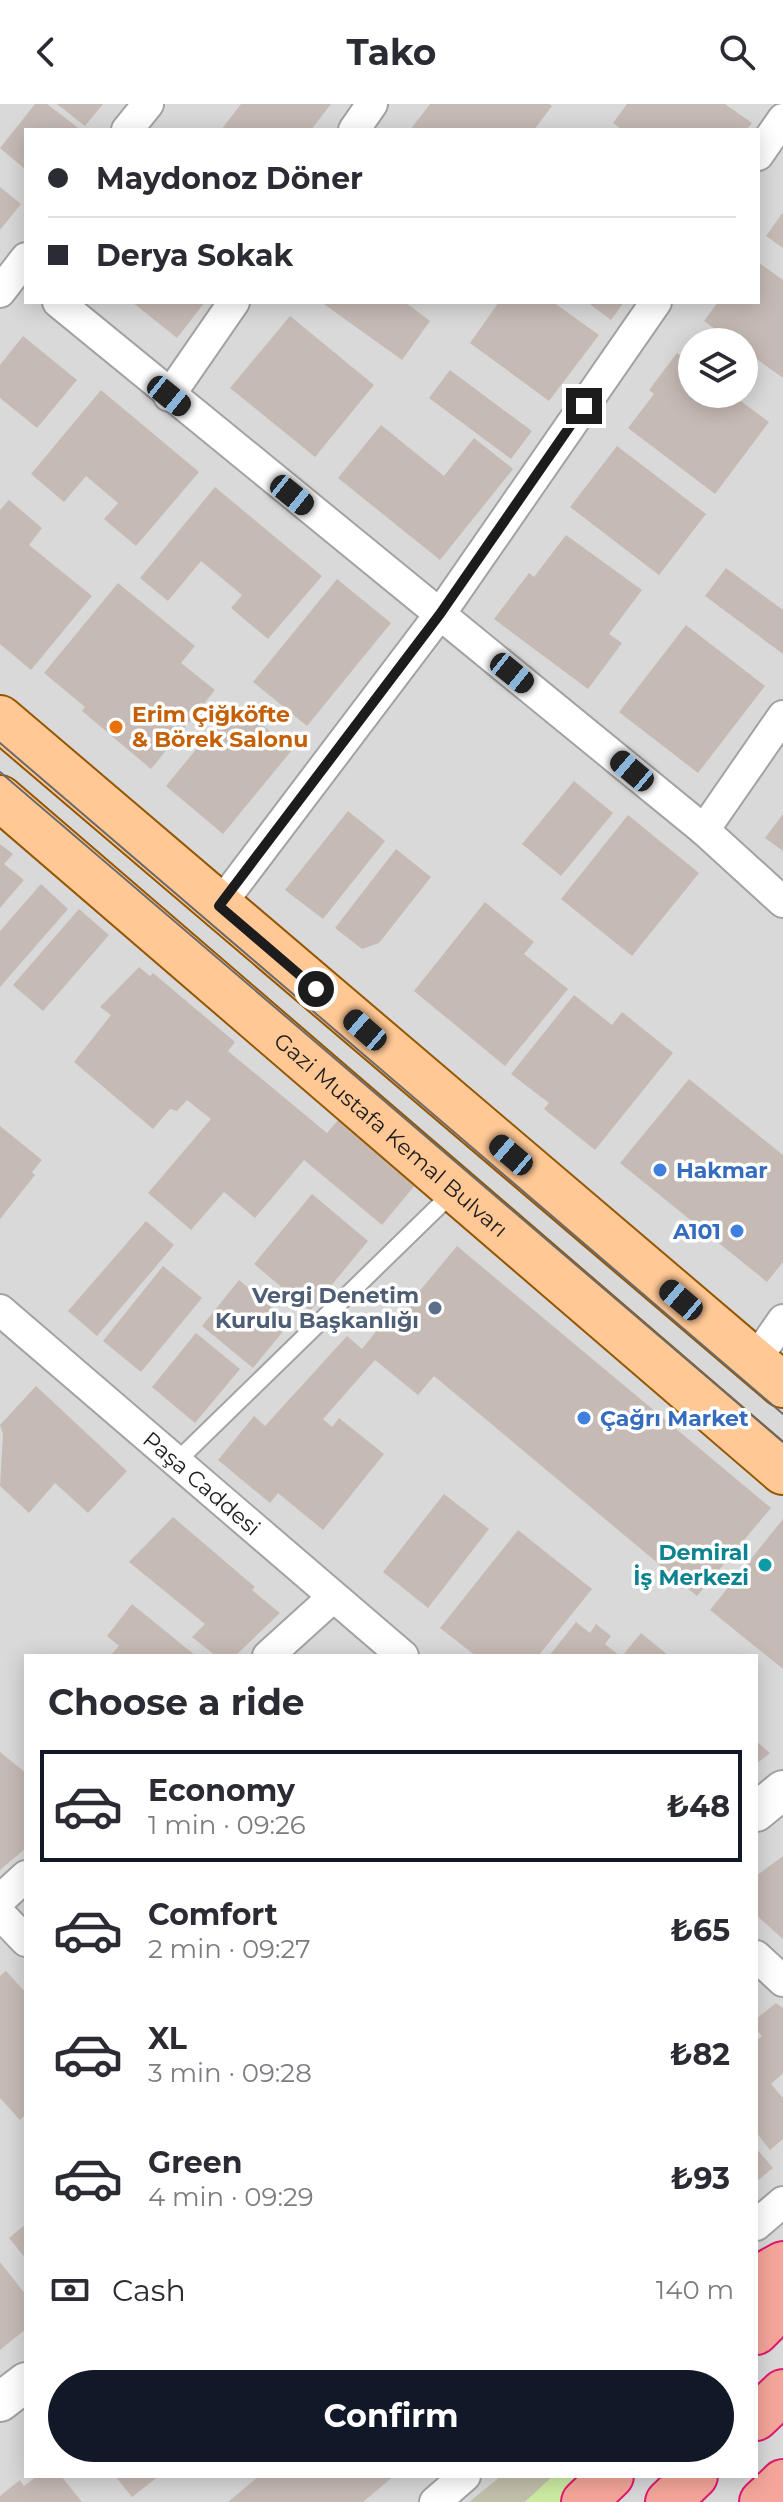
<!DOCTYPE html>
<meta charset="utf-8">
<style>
body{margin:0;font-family:Montserrat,sans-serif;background:#f2f2f3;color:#2b2b33;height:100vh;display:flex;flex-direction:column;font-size:30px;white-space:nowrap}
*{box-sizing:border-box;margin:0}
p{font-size:26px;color:#7c7c81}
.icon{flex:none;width:44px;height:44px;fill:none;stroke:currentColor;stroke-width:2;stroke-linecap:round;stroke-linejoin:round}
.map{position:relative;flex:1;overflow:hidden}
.details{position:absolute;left:24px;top:1550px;width:734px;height:824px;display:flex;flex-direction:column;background:#fff;border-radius:0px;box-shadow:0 4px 20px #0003}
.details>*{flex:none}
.hud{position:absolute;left:24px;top:24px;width:736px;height:176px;border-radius:0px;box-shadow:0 4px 20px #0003;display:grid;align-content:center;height:176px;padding:0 24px;background:#fff}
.controls{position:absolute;left:678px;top:224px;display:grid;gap:16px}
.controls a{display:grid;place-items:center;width:80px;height:80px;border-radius:50%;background:#fff;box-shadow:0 4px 20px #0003;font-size:40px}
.end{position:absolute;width:36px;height:36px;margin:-18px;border:10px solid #1c1c1c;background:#fff;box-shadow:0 0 0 4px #fff}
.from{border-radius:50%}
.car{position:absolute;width:24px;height:48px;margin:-24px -12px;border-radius:10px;box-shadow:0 0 6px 2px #0007;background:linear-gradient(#222 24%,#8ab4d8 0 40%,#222 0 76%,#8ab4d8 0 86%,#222 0)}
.hud b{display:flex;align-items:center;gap:28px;height:76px;font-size:30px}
.hud b+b{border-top:2px solid #e1e1e2}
.hud i{width:20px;height:20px;background:#2b2b33}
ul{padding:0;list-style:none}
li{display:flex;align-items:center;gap:24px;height:112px;margin:0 16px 12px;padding:0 8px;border:4px solid transparent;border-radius:0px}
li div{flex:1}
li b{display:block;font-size:30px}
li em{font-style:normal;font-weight:700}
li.selected{border-color:#111827}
li>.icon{width:72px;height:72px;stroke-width:1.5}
h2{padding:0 24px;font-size:36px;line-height:96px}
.pay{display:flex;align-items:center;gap:20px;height:88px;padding:0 24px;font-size:30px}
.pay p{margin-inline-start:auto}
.primary-button{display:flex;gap:16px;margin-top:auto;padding:16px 24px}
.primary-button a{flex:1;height:92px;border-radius:48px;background:#111827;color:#fff;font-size:32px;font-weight:700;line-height:92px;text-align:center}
header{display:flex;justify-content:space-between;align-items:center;height:104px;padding:0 24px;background:#fff;font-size:36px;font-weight:700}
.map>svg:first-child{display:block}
.residential{fill:#dad9d9;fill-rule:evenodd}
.construction{fill:#c3c1ac}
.grass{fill:#cdeca2}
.building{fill:#c6bab4}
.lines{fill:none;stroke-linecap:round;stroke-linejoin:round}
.service-casing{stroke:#a3a3a3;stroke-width:20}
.minor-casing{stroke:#a3a3a3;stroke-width:34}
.tertiary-casing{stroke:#a3a3a3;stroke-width:42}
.primary-casing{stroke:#945600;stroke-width:48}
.trunk-casing{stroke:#e1196f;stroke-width:48}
.service{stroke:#fff;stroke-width:16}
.minor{stroke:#fff;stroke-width:30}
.tertiary{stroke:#fff;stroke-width:38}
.primary{stroke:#ffc895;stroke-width:44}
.trunk{stroke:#f5a69a;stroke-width:44}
.tram{stroke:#6a6a6a;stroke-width:2}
.route{stroke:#1c1c1c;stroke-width:10}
.food-dot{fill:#e8710a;stroke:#fff;stroke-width:3}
.shop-dot{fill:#3f7fe0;stroke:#fff;stroke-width:3}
.service-dot{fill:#5c6f8a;stroke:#fff;stroke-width:3}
.culture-dot{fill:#0f9aa8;stroke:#fff;stroke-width:3}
.labels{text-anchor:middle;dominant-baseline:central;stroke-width:7;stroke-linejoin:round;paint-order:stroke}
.food-label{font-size:22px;font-weight:bold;fill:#c56008;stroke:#fff;text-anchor:start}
.street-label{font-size:22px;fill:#1c1c1c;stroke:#fff}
.shop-label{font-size:22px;font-weight:bold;fill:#366cbe;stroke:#fff;text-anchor:start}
.service-label{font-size:22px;font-weight:bold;fill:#4e5e75;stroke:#fff;text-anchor:end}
.culture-label{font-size:22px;font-weight:bold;fill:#0d838f;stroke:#fff;text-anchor:end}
</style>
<header><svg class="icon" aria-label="back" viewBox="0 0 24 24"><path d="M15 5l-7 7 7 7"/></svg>Tako<svg class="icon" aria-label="search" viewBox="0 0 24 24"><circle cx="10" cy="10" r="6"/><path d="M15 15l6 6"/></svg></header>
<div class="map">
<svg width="783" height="2398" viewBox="0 0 783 2398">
<rect width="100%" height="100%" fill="#eee8e1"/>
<!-- residential -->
<path class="residential" d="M0,0H783V2398H0ZM26,26H758V198H26ZM692,238H744V290H692ZM26,1552H756V2372H26Z"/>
<!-- construction -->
<path class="construction" d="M501,2372H553L525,2398H469Z"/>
<!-- grass -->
<path class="grass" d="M553,2372H587L560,2398H525Z"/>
<!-- building -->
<path class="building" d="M35,0H47L81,26H26V66L0,44Z
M57,0H103L85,22Z
M241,0H331L311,26H221Z
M430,0H549L552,2L534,26H410Z
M627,0H725L752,19L746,26H622L613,19Z
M0,83L21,100L0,126Z
M783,108V144L766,132Z
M758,158L783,176V274L744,246V238H733L704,217L718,198H758Z
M132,198H205L177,234Z
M321,198H405L430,217L402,256Z
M499,198H553L599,231L549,297L470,239Z
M587,198H624L611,216Z
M290,212L374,281L315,353L230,284Z
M23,232L77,276L37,324L0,294V261Z
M677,249L692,261V290H731L769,318L715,390L628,324L654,290L649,286Z
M450,266L532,327L511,355L429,294Z
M101,286L199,368L136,442L104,415L118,399L86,372L64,398L31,370Z
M381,321L444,372L474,334L513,365L440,456L338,374Z
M617,342L706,410L659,471L570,403Z
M215,383L322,472L268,535L231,504L242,491L201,457L168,497L140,474Z
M9,396L42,424L29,441L92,492L31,566L0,540V406Z
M566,431L642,486L609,530L622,539L588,585L494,515L529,469L534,473Z
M726,464L783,506V550L705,492Z
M337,475L391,519L307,622L253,578Z
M118,479L195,542L181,559L215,586L151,665L82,607L85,603L44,569Z
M686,521L765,582L698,669L619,608Z
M235,598L292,646L223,730L166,682Z
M574,677L613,709L561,772L522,740Z
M348,707L385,737L323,815L285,786Z
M783,710V747L765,734Z
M628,711L699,769L632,852L561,795Z
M0,740L13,750L4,760L24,776L0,804Z
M396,745L431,773L379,839L362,845L335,824Z
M41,780L68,805L0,883V827Z
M485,798L534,838L524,850L568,885L505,962L414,887Z
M79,805L109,831L43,907L13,881Z
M139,863L150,872L153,869L235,938L228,947L327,1029L339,1015L416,1080L382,1121L304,1056L255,1114L224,1088L191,1126L148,1089L211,1015L187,996L177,1007L170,1005L153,1025L74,958L111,911L100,903Z
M574,891L612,921L622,908L673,949L595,1046L544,1005L549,999L511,970Z
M689,975L783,1051V1158L767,1178L620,1059Z
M0,1022L42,1056L32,1068L35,1071L0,1115Z
M312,1090L368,1137L310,1207L254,1160Z
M146,1117L174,1141L97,1232L68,1207Z
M457,1142L771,1404L697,1492L434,1272L418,1291L375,1256L323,1315L332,1323L339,1314L384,1350L323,1426L278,1389L270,1399L218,1356L254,1312L265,1322L347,1232L362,1245L382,1220L388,1225Z
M163,1162L202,1194L141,1268L103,1237Z
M239,1176L290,1219L253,1264L202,1222Z
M196,1229L240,1265L195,1319L152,1283Z
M36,1282L127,1367L88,1409L55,1379L29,1409L0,1382L3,1330L0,1321Z
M444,1390L489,1425L428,1504L383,1468Z
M173,1413L255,1483L252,1486L280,1509L235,1552H216L192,1533L205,1520L129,1458Z
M783,1415V1565L710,1506Z
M518,1426L592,1485L538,1552H476L440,1524Z
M132,1500L196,1552H110L119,1542L107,1532Z
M576,1518L590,1529L596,1520L611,1532L605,1540L620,1552H549Z
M641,1529L669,1552H622Z
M756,1637L770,1649L756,1660Z
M0,1648L26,1669V1744L0,1766Z
M783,1752V1835L756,1811V1772Z
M6,1867L26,1889V2010L20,2016L0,1994V1872Z
M776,1899L783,1904V1969L771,1980L783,1994V2035L770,2046L756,2028V1937L762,1932L756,1925V1915Z
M756,2044L773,2064L756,2078Z
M26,2120V2155L9,2134Z
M0,2158L26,2191V2225L0,2246Z
M37,2372H61L82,2398H0V2392L20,2376L24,2382Z
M115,2372H159L132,2393Z
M259,2372H394L363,2398H228Z"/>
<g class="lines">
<defs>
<path id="service" d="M175,1359L442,1099L451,1084"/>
<g id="minor">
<path d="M127,26L148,0"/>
<path d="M354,26L372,0"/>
<path d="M758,51L783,15"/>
<path d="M0,188L26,154"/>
<path d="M58,198L704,726L783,798"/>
<path d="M169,292L234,198"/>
<path d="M704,726L783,612"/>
<path d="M219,802L440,510L656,198"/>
<path id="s1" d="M0,1206L403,1552"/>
<path d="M754,1258L783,1216"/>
<path d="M268,1552L332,1494"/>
<path d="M0,1796L26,1772"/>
<path d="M0,1810L26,1837"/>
<path d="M756,1852L783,1877"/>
<path d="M756,2121L783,2098"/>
<path d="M435,2398L465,2372"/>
</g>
<path id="tertiary" d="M756,1708L783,1686
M0,2298L26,2278"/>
<g id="primary">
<path d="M0,614L783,1281"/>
<path id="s2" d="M0,694L783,1368"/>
</g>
<path id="trunk" d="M756,2175L783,2160
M756,2228L783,2201
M756,2314L783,2288
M584,2398L611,2372
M668,2398L695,2372
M762,2398L783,2378"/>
</defs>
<!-- service casing -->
<use href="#service" class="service-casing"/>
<!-- minor casing -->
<use href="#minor" class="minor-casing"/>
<!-- tertiary casing -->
<use href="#tertiary" class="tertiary-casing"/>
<!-- primary casing -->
<use href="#primary" class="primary-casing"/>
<!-- trunk casing -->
<use href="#trunk" class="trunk-casing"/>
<!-- service -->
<use href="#service" class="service"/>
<!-- minor -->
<use href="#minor" class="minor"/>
<!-- tertiary -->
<use href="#tertiary" class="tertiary"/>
<!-- primary -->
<use href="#primary" class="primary"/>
<!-- trunk -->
<use href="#trunk" class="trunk"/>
<!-- tram -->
<path class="tram" d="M0,639L783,1310
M0,668L783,1338"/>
</g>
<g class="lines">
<!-- route -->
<path class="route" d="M316,885L219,802L440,510L584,302"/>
</g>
<!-- markers -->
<circle class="food-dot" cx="116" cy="623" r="8"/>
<g class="shop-dot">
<circle cx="660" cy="1066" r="8"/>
<circle cx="737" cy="1127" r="8"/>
<circle cx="584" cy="1314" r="8"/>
</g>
<circle class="service-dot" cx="435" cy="1204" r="8"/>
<circle class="culture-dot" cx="765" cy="1461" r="8"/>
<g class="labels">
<!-- food labels -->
<g class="food-label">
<text x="132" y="610">Erim Çiğköfte<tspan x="132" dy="25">&amp; Börek Salonu</tspan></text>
</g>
<!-- street labels -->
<g class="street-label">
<text stroke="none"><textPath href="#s2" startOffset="516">Gazi Mustafa Kemal Bulvarı</textPath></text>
<text stroke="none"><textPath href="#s1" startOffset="266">Paşa Caddesi</textPath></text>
</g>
<!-- shop labels -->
<g class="shop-label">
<text x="676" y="1066">Hakmar</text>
<text x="721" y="1127" text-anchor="end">A101</text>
<text x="600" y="1314">Çağrı Market</text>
</g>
<!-- service labels -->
<g class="service-label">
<text x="419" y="1191">Vergi Denetim<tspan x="419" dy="25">Kurulu Başkanlığı</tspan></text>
</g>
<!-- culture labels -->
<g class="culture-label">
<text x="749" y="1448">Demiral<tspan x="749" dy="25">İş Merkezi</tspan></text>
</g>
</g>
</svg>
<div class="controls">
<a><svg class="icon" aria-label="layers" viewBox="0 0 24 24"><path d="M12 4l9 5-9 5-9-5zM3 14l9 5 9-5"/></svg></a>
</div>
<i class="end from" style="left:316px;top:885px"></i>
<i class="end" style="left:584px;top:302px"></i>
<i class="car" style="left:169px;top:292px;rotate:129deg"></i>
<i class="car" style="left:292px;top:391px;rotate:129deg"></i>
<i class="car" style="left:512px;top:569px;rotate:129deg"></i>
<i class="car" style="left:632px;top:667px;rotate:310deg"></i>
<i class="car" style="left:365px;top:926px;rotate:311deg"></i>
<i class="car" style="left:511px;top:1051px;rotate:310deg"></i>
<i class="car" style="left:681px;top:1196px;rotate:310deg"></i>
<div class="hud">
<b><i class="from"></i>Maydonoz Döner</b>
<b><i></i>Derya Sokak</b>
</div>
<section class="details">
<h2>Choose a ride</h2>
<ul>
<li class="selected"><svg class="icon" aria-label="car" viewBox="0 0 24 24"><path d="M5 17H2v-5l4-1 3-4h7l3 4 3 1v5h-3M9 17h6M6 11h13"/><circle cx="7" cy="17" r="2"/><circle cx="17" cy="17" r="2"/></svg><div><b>Economy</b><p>1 min · 09:26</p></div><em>₺48</em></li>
<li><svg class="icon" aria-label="car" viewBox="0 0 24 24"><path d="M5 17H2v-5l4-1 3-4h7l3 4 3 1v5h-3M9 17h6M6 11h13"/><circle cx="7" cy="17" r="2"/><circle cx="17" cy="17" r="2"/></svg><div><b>Comfort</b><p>2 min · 09:27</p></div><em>₺65</em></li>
<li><svg class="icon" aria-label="car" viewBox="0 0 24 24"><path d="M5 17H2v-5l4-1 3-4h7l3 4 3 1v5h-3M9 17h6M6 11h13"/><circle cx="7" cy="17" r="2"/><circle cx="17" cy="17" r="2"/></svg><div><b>XL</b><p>3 min · 09:28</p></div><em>₺82</em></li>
<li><svg class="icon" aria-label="car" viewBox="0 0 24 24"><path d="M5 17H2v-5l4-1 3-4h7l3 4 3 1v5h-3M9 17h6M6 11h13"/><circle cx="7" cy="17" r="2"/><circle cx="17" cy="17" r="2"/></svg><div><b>Green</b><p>4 min · 09:29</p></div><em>₺93</em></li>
</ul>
<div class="pay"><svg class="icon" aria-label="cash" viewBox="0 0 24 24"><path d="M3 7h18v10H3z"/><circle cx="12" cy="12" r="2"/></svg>Cash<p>140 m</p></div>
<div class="primary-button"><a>Confirm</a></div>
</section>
</div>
